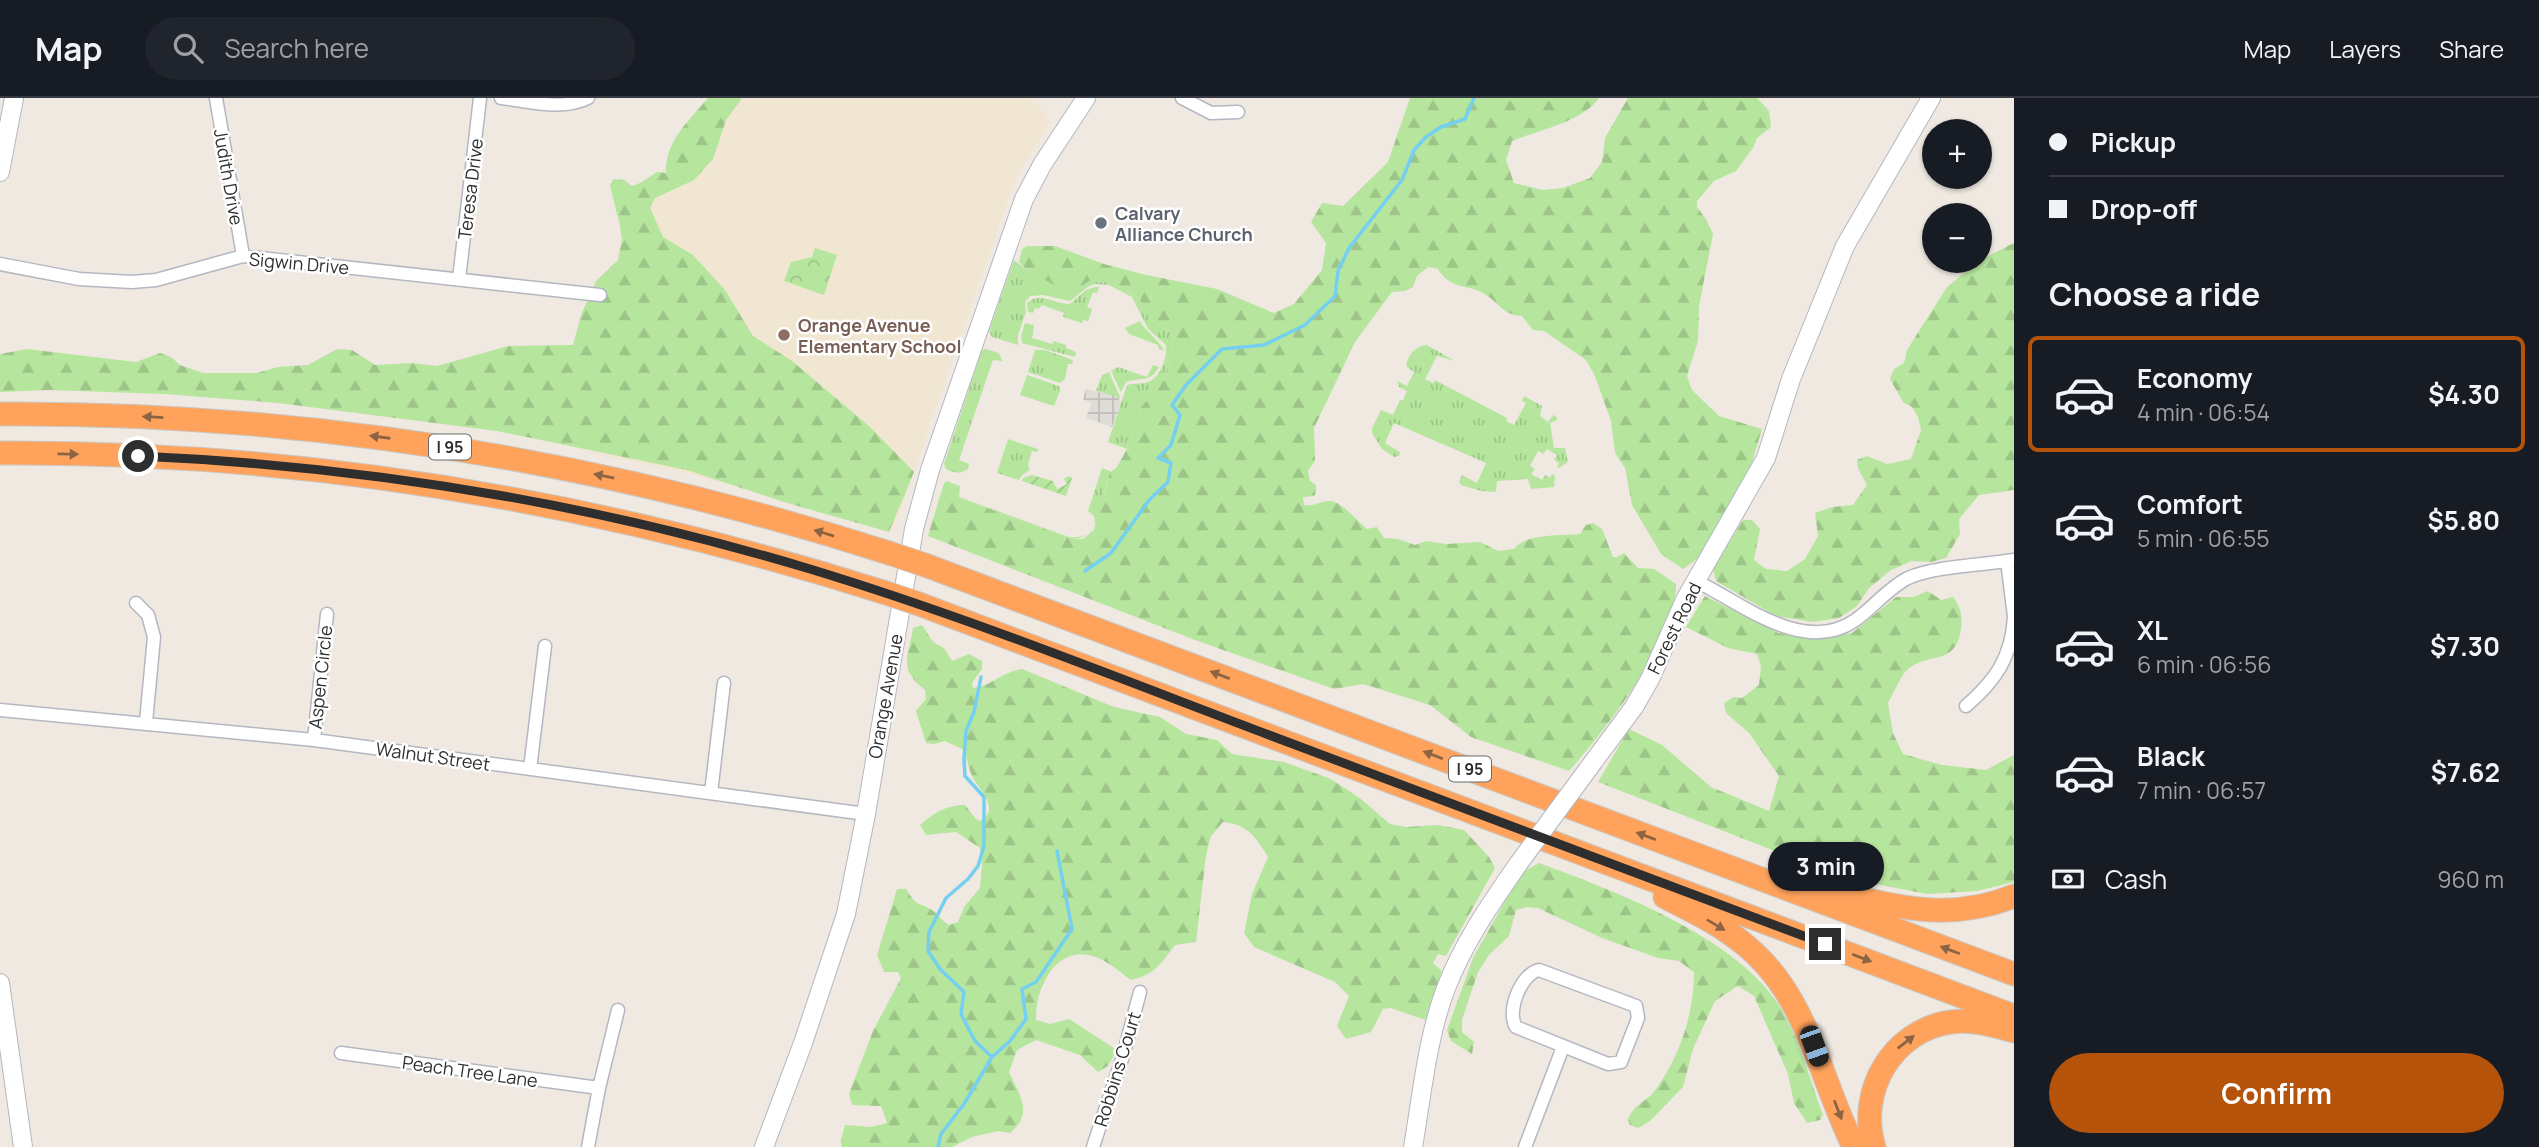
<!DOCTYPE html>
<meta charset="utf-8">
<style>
body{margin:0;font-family:Manrope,sans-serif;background:#20242c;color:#f1f3f6;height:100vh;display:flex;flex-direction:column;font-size:26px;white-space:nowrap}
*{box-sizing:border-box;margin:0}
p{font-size:23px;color:#9ea1a6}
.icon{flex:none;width:38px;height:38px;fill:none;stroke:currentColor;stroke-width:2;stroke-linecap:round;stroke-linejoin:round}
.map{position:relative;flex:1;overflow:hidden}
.sheet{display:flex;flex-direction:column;background:#171b24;width:525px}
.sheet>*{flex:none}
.top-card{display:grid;align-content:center;height:154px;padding:0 35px;background:#171b24}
.buttons{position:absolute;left:1922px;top:21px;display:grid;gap:14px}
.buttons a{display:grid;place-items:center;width:70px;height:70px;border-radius:50%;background:#171b24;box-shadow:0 2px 5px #0004;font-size:35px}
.end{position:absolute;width:32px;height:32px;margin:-16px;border:9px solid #2e2e2e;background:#fff;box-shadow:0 0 0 4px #fff}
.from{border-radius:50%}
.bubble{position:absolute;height:49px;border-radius:24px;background:#171b24;box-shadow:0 2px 5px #0004;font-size:23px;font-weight:700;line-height:49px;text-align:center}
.car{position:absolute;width:21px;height:42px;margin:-21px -10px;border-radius:9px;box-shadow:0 0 5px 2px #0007;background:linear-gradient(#222 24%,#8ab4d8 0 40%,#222 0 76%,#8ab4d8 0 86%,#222 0)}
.top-card b{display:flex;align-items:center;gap:24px;height:66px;font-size:26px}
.top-card b+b{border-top:2px solid #363941}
.top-card i{width:18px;height:18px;background:#f1f3f6}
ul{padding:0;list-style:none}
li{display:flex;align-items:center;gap:21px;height:116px;margin:0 14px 10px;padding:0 21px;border:4px solid transparent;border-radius:10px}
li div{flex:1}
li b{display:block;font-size:26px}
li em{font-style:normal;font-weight:700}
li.on{border-color:#b45309}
li>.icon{width:63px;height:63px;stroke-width:1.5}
h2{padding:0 35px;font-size:32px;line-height:84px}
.pay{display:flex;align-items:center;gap:18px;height:77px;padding:0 35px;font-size:26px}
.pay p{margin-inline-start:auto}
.cta{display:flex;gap:14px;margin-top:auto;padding:14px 35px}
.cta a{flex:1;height:80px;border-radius:42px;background:#b45309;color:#fff;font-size:28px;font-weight:700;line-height:80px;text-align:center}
header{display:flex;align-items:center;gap:42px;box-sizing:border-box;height:98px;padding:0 35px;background:#171b24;border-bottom:2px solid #363941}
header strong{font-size:33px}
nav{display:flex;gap:38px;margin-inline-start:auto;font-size:24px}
.search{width:490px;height:63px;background:#20242c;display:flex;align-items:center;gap:18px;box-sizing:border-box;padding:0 24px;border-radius:38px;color:#9ea1a6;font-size:26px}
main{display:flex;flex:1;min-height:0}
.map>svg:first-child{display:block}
.education{fill:#f0e6d1}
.grass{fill:url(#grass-tufts)}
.forest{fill:url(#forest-firs)}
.park{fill:url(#park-crowns)}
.garden{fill:url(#garden-furrows)}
.plaza{fill:url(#plaza-grid)}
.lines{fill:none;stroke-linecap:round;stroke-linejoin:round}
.stream{stroke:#75cff0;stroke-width:3.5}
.street-casing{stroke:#b4b7c1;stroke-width:15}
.secondary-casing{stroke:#b4b7c1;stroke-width:20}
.highway-casing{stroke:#c9c9c9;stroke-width:25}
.street{stroke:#fff;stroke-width:12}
.secondary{stroke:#fff;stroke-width:18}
.highway{stroke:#ffa35c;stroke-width:23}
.secondary-bridge-casing{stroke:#b4b7c1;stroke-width:20;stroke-linecap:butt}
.highway-bridge-casing{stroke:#c9c9c9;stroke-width:25;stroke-linecap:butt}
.secondary-bridge{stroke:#fff;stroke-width:18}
.highway-bridge{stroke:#ffa35c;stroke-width:23}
.oneway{fill:#8c6343}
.route{stroke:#2e2e2e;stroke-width:9}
.worship-dot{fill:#6b7280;stroke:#fff;stroke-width:2.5}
.education-dot{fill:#8d6e63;stroke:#fff;stroke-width:2.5}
.labels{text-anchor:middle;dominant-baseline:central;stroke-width:5;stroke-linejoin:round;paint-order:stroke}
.shield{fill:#fff;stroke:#6d6d6d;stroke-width:2}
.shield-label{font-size:16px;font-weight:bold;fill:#2e2e2e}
.street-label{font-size:18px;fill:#2e2e2e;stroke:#fff}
.worship-label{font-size:18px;font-weight:bold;fill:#5b616d;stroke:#fff;text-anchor:start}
.education-label{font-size:18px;font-weight:bold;fill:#785e54;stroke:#fff;text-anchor:start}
</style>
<header>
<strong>Map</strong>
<div class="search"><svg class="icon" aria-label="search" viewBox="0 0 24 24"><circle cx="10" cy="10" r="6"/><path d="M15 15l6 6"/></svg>Search here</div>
<nav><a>Map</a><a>Layers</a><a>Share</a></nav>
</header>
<main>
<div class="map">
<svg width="2014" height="1049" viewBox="0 0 2014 1049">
<defs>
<pattern id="grass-tufts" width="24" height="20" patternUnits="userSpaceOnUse" patternTransform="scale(1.75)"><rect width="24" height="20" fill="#b6e59e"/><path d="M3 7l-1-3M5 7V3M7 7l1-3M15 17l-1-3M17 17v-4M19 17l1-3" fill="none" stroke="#9dc588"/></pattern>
<pattern id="forest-firs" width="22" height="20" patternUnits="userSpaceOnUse" patternTransform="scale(1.75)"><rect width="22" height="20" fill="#b6e59e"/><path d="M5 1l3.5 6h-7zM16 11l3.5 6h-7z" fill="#9dc588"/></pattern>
<pattern id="park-crowns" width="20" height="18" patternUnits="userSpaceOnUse" patternTransform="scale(1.75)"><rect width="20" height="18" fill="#b6e59e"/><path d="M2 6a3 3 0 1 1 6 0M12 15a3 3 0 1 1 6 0" fill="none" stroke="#9dc588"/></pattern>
<pattern id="garden-furrows" width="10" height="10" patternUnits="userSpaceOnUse" patternTransform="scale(1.75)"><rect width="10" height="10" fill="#b6e59e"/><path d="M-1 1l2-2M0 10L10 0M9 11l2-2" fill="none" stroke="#9dc588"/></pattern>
<pattern id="plaza-grid" width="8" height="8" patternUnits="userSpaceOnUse" patternTransform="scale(1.75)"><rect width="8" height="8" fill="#dfdcd8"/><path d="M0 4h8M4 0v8" fill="none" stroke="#c0bdba"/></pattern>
</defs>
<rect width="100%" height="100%" fill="#efe9e1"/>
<!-- education -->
<path class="education" d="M731,0H1031L1050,24L1015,81L893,434L777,399L687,375L591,355L624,112Z"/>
<!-- grass -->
<path class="grass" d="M1014,162L1027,172L1076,192L1089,183L1109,184L1125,191L1139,200L1151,222L1171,235L1173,239L1167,279L1141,309L1127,351L1108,344L1127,287C1133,285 1139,286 1145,285C1160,282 1167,261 1166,247L1148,231L1132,199L1109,187L1095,186L1089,188L1070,203L1043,197L1030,198L1025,204L1026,214L1018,237V247L992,239L989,233Z
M1095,189H1099L1097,195L1093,194L1087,209L1092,211L1088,223L1083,222L1082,225L1063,219L1064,215L1042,207L1039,211L1035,210L1033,215L1028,214L1027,205C1039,193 1055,206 1070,206L1086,192Z
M1140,223C1146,235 1159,241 1164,253L1159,251L1158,247L1129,236L1125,230Z
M1025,225L1034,227L1032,240L1052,246L1054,243L1066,247V250L1076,254L1075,259L1022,245L1021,238Z
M1427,247L1455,263L1437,258L1425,281L1433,285L1435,282L1507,320L1506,323L1514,327L1526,305L1522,303L1524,298L1542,308L1540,318L1548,324L1553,317L1557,319V322L1550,325L1554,350H1565L1568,364L1559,370L1557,369L1559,365L1554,362L1557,357L1547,351L1543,356L1538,353L1530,368L1535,371L1531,376L1542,382L1545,377L1550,380L1552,376L1555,378L1554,389L1531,391L1528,381L1497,383L1496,394L1481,393L1461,387L1459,384L1462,377L1477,385L1486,365L1394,325L1385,345L1400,354L1399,358L1394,359L1382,351L1372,335V330L1381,312L1393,317L1400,302H1403L1407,293L1399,289L1397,283L1407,288L1414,274L1406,268C1408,257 1415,248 1427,247Z
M986,251L999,255L1002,263L993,262L959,362L969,366L968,371C961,376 953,375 946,371L944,366L982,252Z
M1035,252H1045L1073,262L1072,266H1068L1065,281L1060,285L1028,274Z
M1153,267L1159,269C1150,285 1140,279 1126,284L1121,294L1111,273L1118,269L1147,279Z
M1109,274L1120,299L1119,302L1117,299L1096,293L1102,277Z
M1027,277L1059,288L1060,293L1054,308L1020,297Z
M1008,341L1038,351L1037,354L1032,353L1028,367L1030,372L1022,377L1019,382L997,375Z
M1102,370L1112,374C1098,396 1105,440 1072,441L956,399L959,389L947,383L960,388L959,399L1069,439C1083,441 1098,434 1094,418L1088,413Z"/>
<!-- forest -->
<path class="forest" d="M708,0H742L726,22L713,61L694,82L655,100L650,110L663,139L693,157L725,192L753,238L792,263L869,328L914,374L889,434L787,405L687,372L497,333L278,305L165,296L49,292L0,294V256L27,251L136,264L160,255L171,259L180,267L203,275H257L278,269L308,267L337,251L352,252L375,267L411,265L437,268L508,248L573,247L581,217L596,183L618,162L622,142L620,128L610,88L613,81L624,82L632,88L640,85L657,74L666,75C665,43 688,24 708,0Z
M1410,0H1599C1582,24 1539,32 1512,43L1506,62L1514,85L1543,92L1563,90L1590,80L1602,64L1605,40L1628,0H1757L1769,13L1771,29L1757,40L1753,50L1736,73L1714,83L1697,103V109L1706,121L1713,136L1699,208L1698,243L1687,278L1692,292L1719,318L1762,331L1750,371L1700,459L1683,471L1661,456L1632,407L1625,370L1615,355L1611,323L1595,278L1586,262L1544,233L1533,232L1522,218C1503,217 1500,206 1485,196C1469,186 1450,192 1438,171L1428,169L1417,178L1413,189L1405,193L1392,194L1355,244L1314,330L1315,363L1308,373L1310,383L1316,387L1315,398L1303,399L1304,407C1314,409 1321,402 1331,403C1342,404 1358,424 1367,431L1377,429L1384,440L1398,441L1415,447L1426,443L1447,446L1480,444L1498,453L1514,451C1526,435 1562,438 1580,436L1586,427L1593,425L1602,431L1613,459H1617L1624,455L1638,470L1654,471L1676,486C1677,542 1605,632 1569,673L1471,639L1430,607L1363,586L1334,591L1195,542L928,438L944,385L947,383L959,389L956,399L1072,441H1083L1094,432L1110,375L1117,369L1127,351L1141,309L1167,279L1173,239L1171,235L1151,222L1139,200L1125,191L1109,184L1089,183L1076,192H1063L1027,172L1019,164L1022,151L1027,148H1055L1104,166L1146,177L1217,191L1274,215L1294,206L1322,172L1326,145L1311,124L1322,105L1343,108L1388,64Z
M2014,145V392L1979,397L1959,421L1960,436L1946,460L1931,464L1912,463L1891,472L1869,490L1857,508L1839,520L1813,524L1776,518L1716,483L1713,471L1743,422H1752L1760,431L1754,462L1766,471L1787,473L1805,461L1818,438L1815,415L1832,409L1853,407L1867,387L1858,370L1857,362L1867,358L1887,366L1911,361L1921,332L1918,319L1912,309L1903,304L1890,281L1894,271L1904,265L1907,252L1947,189L1980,162Z
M1928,493L1941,502L1953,499C1960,509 1963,517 1961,530C1957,568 1929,554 1908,571C1900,578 1894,595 1888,605L1893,635L1903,656L1942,667L1986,672L2014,657V784L1977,793L1927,796L1870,785L1793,760L1598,684L1629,631L1662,647L1711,689L1769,713L1779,678L1749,635L1726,615L1724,605L1734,599L1742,600L1759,587L1761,568L1757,556L1728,550L1686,529L1705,498L1778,535L1812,540L1852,535L1896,499H1913Z
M922,527L933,544L944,550L952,563L969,556L982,563V571L972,585L973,590C991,588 1004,573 1022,571L1114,609L1160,619L1186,636L1217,642L1232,656L1284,664L1331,681L1361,701L1390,726L1406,729L1438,727L1464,732L1489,759L1495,770L1446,858L1438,856L1433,865L1441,872V878L1425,922L1391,910L1383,911L1371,934L1346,941L1337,928L1349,898L1335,884L1254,849L1244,835L1252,796L1268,759C1256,739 1247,726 1223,724L1211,738L1206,757L1196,844L1175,847C1161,866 1154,877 1131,882C1121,875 1110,865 1098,860C1058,843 1035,888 1036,922L1050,926L1069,921L1117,952L1108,968L1098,974L1080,957L1036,942L1017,952L1009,974C1020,998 1034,1015 1010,1035L998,1033L972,1039L952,1049H842L841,1042L845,1027L871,1029L887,1025L881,1008L852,1007L849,996L873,933L901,880L898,874H884L877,857L897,791H906C918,810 915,802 932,812C938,816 942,823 949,827L958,824L964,809L980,790L982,766L980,750L956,734L926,737L920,727C934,715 946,707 965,707L976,721L980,723C1001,712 980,692 973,680C969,672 967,661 964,652L945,643L934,646L926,645L916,613L926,601L925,592C898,570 908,562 913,530Z
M1539,765C1615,793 1740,840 1782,912C1801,945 1810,982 1823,1017L1820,1022L1807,1025L1794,1005L1788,976L1754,898L1738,888L1715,903L1693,951L1683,989L1650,1023L1638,1030L1630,1027L1628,1022C1634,1006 1643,1006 1653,995C1679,961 1694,917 1694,874L1679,863L1658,860L1602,840L1538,810L1527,809L1516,812L1509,838L1489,857L1478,874L1462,922V934L1474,944L1472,956L1451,943L1447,932L1473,860L1521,775Z"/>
<!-- park -->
<path class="park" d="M815,150L837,157L824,197L784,183L791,164L812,159Z"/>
<!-- garden -->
<path class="garden" d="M1032,377L1053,383L1057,391L1067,386L1064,381L1069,378L1072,380L1066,398L1022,383L1023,380Z"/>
<!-- plaza -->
<path class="plaza" d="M1086,291L1118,299L1121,305L1112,329L1086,320L1091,305L1083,301Z"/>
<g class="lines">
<!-- stream -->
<path class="stream" d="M1085,473L1111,455L1150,401L1168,384L1171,365L1158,360L1171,347L1180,317L1172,307L1186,287L1222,251L1264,247L1305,227L1335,198L1338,173L1349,150L1402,82L1414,52L1426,39L1441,29L1465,21L1474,0
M992,959L1010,943L1026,921L1022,891L1036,884L1072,831L1057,753
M938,1049L941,1036L964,1006L992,959L975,943L961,916L964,894L940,871L928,853L929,834L946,800L968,781L978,768L984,748V699L965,678L964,661L966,633L974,614L981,579"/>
<defs>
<path id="street" d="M216,0L243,158
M501,0C528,3 562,13 588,0
M1182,0L1211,15L1238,14
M0,166L79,181L132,184L156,182L243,158L600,197
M459,181L480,0
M2007,463L2014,518
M1696,483C1741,505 1803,557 1854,523C1873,510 1888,490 1908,480C1935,468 1984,467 2014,462
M136,505L148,517L154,539L146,624
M1966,608C1996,582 2011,560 2014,520
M0,612L314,642L866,716
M314,642L327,516
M530,671L545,548
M711,695L724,585
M1539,872L1636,908L1638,920L1621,964L1608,966L1516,929C1506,913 1521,876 1539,872Z
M341,955L599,990
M588,1049L599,990L618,912
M1093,1049L1123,958L1140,894
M1525,1049L1563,949"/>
<path id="secondary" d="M0,74L14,0
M1588,671L1634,609L1650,581L1686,500L1766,360L1791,281L1845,148L1931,0
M0,885L23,1049
M764,1049L803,945L846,816L866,716L914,431L930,372L1024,101L1042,67L1086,0
M1413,1049C1422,997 1427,940 1446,890C1464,844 1491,805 1519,765"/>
<path id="highway" d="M0,316C303,314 601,363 889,455
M0,355C303,353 595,403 883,494
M925,467L2014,876
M919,506L2014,918
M1819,789C1886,807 1946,826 2014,798
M1665,799C1690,812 1716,824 1739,842C1808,894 1818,977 1854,1049
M1874,1049C1857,994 1892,932 1951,924C1972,921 1993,927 2014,933"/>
</defs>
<!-- street casing -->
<use href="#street" class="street-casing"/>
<!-- secondary casing -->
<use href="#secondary" class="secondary-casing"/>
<!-- highway casing -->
<use href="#highway" class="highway-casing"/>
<!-- street -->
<use href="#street" class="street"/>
<!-- secondary -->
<use href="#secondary" class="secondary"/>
<!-- highway -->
<use href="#highway" class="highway"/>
<defs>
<path id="secondary-bridge" d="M1519,765L1588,671"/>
<path id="highway-bridge" d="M889,455L925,467
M883,494L919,506"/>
</defs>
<!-- secondary-bridge casing -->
<use href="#secondary-bridge" class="secondary-bridge-casing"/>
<!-- highway-bridge casing -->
<use href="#highway-bridge" class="highway-bridge-casing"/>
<!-- secondary-bridge -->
<use href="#secondary-bridge" class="secondary-bridge"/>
<!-- highway-bridge -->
<use href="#highway-bridge" class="highway-bridge"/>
</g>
<!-- one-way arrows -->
<defs><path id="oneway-solid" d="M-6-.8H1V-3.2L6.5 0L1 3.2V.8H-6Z" transform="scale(1.75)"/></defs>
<g class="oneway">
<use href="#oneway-solid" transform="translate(153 319) rotate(-177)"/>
<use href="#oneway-solid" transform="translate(380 339) rotate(-172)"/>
<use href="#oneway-solid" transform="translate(68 356) rotate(1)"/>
<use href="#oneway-solid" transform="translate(604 378) rotate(-168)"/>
<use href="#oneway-solid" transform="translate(824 435) rotate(-163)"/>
<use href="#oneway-solid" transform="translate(1220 577) rotate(-159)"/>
<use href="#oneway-solid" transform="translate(1433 657) rotate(-159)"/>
<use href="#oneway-solid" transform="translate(1646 738) rotate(-159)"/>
<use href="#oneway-solid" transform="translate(1716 827) rotate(31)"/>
<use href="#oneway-solid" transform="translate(1950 852) rotate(-159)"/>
<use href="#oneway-solid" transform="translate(1862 860) rotate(21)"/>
<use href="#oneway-solid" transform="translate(1906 944) rotate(-38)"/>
<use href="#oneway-solid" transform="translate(1838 1012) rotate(69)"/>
</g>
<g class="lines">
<!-- route -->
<path class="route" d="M138,358C366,368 591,405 810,471C971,520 1128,584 1285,643C1465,711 1645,779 1825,846"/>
</g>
<!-- markers -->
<circle class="worship-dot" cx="1101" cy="125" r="7"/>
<circle class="education-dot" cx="784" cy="237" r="7"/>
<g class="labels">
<!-- shield labels -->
<g class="shield">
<rect x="429" y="336.5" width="42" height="25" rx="5"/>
<rect x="1449" y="658.5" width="42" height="25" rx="5"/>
</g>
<g class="shield-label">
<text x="450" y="349">I 95</text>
<text x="1470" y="671">I 95</text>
</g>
<!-- street labels -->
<g class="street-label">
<text transform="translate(229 79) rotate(80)">Judith Drive</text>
<text transform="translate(470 91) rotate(-83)">Teresa Drive</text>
<text transform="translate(299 165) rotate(5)">Sigwin Drive</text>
<text transform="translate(1674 530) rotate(-64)">Forest Road</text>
<text transform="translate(320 579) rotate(-84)">Aspen Circle</text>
<text transform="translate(885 598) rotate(-80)">Orange Avenue</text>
<text transform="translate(433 658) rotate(8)">Walnut Street</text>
<text transform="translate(1117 971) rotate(-73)">Robbins Court</text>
<text transform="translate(470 973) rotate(8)">Peach Tree Lane</text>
</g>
<!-- worship labels -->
<g class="worship-label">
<text x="1115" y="115">Calvary<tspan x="1115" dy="21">Alliance Church</tspan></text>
</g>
<!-- education labels -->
<g class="education-label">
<text x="798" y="227">Orange Avenue<tspan x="798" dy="21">Elementary School</tspan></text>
</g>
</g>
</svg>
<div class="buttons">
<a>+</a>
<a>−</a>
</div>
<i class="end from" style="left:138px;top:358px"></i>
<i class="end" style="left:1825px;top:846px"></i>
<div class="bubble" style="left:1768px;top:744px;width:116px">3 min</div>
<i class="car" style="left:1814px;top:948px;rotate:160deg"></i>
</div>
<section class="sheet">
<div class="top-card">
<b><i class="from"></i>Pickup</b>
<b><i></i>Drop-off</b>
</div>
<h2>Choose a ride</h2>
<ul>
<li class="on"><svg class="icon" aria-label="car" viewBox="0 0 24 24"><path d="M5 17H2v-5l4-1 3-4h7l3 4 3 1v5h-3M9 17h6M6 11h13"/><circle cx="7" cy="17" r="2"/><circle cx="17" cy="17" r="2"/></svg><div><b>Economy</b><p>4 min · 06:54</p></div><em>$4.30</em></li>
<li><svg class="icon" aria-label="car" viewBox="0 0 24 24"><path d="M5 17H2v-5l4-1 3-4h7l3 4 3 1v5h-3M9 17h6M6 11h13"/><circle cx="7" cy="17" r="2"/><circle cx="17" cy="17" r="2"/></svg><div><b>Comfort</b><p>5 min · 06:55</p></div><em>$5.80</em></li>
<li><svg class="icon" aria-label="car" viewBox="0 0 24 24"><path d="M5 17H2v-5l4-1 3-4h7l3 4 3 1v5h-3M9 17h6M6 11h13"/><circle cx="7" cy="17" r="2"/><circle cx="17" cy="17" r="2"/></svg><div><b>XL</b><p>6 min · 06:56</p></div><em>$7.30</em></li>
<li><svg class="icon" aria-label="car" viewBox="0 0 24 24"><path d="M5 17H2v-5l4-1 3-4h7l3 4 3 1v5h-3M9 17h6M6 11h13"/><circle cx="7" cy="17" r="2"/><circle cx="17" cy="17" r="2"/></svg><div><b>Black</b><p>7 min · 06:57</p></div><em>$7.62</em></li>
</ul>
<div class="pay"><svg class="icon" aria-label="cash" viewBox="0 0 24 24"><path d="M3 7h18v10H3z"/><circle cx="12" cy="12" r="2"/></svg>Cash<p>960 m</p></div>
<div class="cta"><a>Confirm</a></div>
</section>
</main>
